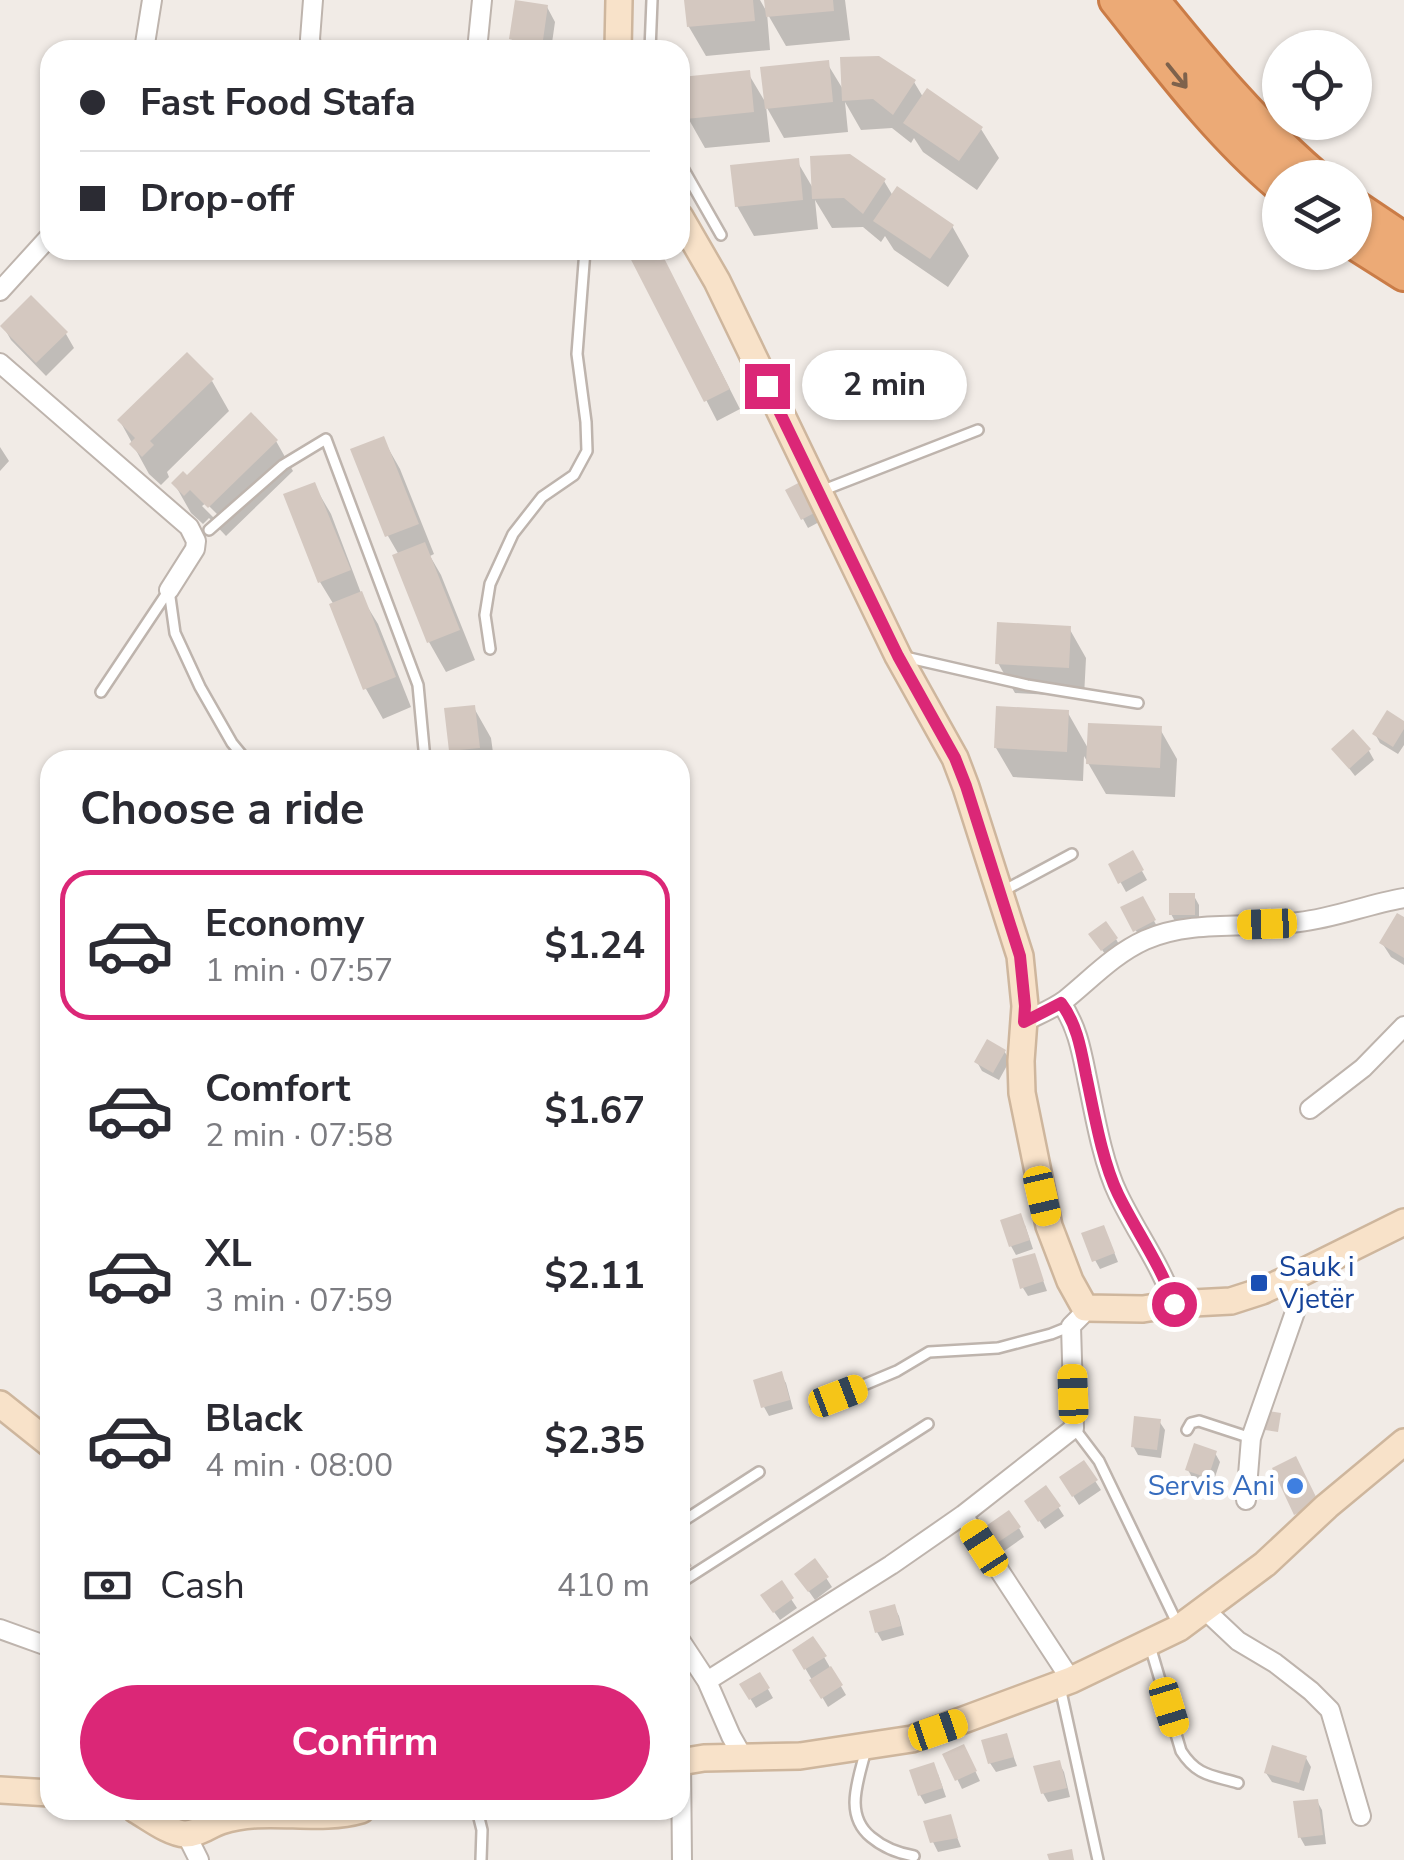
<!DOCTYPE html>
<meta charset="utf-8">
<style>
body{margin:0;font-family:"Nunito Sans",sans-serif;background:#f2f2f3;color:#2b2b33;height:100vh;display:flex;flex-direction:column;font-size:38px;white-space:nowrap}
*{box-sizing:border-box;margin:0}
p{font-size:32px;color:#7c7c81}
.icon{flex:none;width:55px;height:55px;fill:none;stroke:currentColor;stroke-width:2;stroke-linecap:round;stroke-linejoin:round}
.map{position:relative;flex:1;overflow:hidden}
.drawer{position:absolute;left:40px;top:750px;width:650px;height:1070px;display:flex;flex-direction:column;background:#fff;border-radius:30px;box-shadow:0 2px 8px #0004}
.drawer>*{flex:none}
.hud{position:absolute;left:40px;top:40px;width:650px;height:220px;border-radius:30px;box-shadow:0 2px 8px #0004;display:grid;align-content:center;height:220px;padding:0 40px;background:#fff}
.tools{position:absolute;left:1262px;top:30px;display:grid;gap:20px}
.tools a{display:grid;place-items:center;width:110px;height:110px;border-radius:50%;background:#fff;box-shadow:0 2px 8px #0004;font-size:50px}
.end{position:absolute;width:45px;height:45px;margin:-22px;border:12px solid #db2777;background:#fff;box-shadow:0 0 0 5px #fff}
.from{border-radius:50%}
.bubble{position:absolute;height:70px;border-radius:35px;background:#fff;box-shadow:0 2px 8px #0004;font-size:32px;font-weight:700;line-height:70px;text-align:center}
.car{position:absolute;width:30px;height:60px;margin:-30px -15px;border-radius:12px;box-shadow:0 0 8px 2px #0007;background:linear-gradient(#f5c518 24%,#345 0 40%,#f5c518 0 76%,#345 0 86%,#f5c518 0)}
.hud b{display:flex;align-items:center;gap:35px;height:95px;font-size:38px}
.hud b+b{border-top:2px solid #e1e1e2}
.hud i{width:25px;height:25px;background:#2b2b33}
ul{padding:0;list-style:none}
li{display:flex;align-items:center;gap:30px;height:150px;margin:0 20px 15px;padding:0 20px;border:5px solid transparent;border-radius:30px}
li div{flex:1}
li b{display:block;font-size:38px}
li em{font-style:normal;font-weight:700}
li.active{border-color:#db2777}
li>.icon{width:90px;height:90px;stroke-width:1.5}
h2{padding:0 40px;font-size:45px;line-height:120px}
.pay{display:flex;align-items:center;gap:25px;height:110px;padding:0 40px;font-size:38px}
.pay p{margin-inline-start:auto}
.primary-button{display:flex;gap:20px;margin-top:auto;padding:20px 40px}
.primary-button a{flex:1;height:115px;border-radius:60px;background:#db2777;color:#fff;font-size:40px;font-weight:700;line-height:115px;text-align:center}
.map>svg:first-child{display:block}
.shadow{fill:#0003;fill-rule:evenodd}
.building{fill:#d4c8c0}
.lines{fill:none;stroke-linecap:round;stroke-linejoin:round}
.lane-casing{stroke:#beb4ad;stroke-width:14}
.street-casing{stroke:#beb4ad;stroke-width:22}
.secondary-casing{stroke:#ceb69d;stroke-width:30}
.highway-casing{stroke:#ca7c47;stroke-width:38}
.lane{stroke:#fff;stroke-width:9}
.street{stroke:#fff;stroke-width:18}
.secondary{stroke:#f8e2c9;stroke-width:25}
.highway{stroke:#ecaa76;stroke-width:32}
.oneway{stroke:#7e624c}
.route{stroke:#db2777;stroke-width:12}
.transit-dot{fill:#1a4fb4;stroke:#fff;stroke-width:4}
.shop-dot{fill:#3f7fe0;stroke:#fff;stroke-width:4}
.labels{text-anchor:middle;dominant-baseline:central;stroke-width:10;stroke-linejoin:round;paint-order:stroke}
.transit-label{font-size:28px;fill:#164399;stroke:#fff;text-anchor:start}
.shop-label{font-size:28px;fill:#366cbe;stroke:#fff;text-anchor:end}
</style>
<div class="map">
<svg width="1404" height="1860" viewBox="0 0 1404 1860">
<rect width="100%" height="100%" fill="#f1ebe6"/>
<!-- shadow -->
<path class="shadow" d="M686,0H760L768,14L767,0H845L850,40L786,46L767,13L770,50L706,56L689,27Z
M547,7L555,22L551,50H519L512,39Z
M827,63L844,91L914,82L923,97L981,129L999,158L977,190L923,152L914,138L911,143L892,128L861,130L845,102L848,132L784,138L766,106L770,142L705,148L688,118L748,73L767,105Z
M797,161L814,190L884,181L893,196L952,226L969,256L948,287L894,250L885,236L881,242L863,227L832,228L815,200L818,229L754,236L737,206Z
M629,250H659L740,409L717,421Z
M3,326L66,334L74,348L46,376L11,340Z
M212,381L229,411L167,472L169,477L161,485L149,474L120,421Z
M383,439L400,469L434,554L430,556L441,575L475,660L446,672L429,642L395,557L399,555L388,536Z
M276,441L293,471L226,536L209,518L203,524L191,513L174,483ZM206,503L218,515L215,519L202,506Z
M0,447L9,461L0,471Z
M314,485L331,514L364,601L378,624L411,707L383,719L366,689L334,605L320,582Z
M801,485L821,521L808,528L788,491Z
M1069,628L1086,658L1084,697L1015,693L998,663Z
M474,708L491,738L494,760H457L451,750Z
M1068,713L1089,750L1160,729L1177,759L1175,797L1106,794L1084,756L1083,781L1013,777L996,748Z
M1404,724V745L1398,754L1380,743L1375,734Z
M1334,749L1369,751L1374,760L1355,776Z
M1132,853L1147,880L1126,892L1111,865Z
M1194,896L1199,905V924L1176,923L1171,914Z
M1142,899L1159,930L1141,940L1124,908Z
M1404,920V965L1391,957L1382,943Z
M1116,939L1121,948L1108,958L1097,943Z
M1004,1051L1010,1060L999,1080L982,1071L977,1062Z
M1025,1225L1033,1249L1016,1255L1011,1246Z
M1108,1237L1118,1262L1100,1269L1095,1260Z
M1034,1256L1047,1291L1028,1296L1023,1288Z
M780,1374L786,1383L793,1409L769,1416L764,1407L756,1382Z
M1159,1421L1165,1430L1161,1458L1138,1455L1133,1446Z
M1215,1453L1220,1462L1212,1486L1193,1479L1188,1470Z
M1084,1464L1101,1490L1079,1505L1062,1478Z
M1046,1488L1064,1516L1045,1529L1032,1510Z
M1019,1528L1024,1537L1004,1551L994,1536Z
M815,1561L832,1587L815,1600L803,1583Z
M781,1584L797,1608L780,1620L769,1605Z
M894,1607L899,1616L904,1635L882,1641L877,1632Z
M795,1651L824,1657L846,1695L828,1707Z
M760,1675L773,1698L756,1708L742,1685Z
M1006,1736L1017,1766L996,1772L990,1763Z
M946,1756H968L980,1781L962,1789Z
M1306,1758L1311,1767L1304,1791L1272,1782L1266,1773Z
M1059,1763L1064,1772L1070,1797L1048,1802L1043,1793Z
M938,1774L946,1797L925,1804L920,1795Z
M1317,1801L1322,1810L1326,1844L1305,1846L1300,1837Z
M949,1817L961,1847L938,1852L933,1842Z"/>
<!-- building -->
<path class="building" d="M515,0L548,5L542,47L509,39Z
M684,0H753L755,21L687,27Z
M764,0H833L834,11L766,17Z
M879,56L916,80L893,115L873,99L842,101L840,57Z
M829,60L833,102L765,109L760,67Z
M750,70L754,112L686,119L681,77Z
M927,88L983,127L959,161L903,123Z
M850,154L886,179L863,214L844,198L812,199L810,156Z
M799,158L803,200L735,207L730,165Z
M897,186L954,225L930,259L873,221Z
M626,250H660L730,389L704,402Z
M31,295L68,332L36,363L0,326Z
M187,352L214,379L150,441L154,445L142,457L129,444L135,438L117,420Z
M251,412L278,440L208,508L190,490L184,496L171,483L183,471L187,475Z
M384,436L419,524L385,537L350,449Z
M802,481L818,511L801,520L785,490Z
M315,482L351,570L318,583L283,494Z
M425,542L460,630L427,643L392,555Z
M362,591L396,677L363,690L329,604Z
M997,622L1071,626L1069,668L995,664Z
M475,705L480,748L449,751L444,708Z
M996,706L1069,710L1067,752L994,748Z
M1387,710L1404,721V729L1393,747L1372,734Z
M1088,723L1162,726L1160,768L1086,764Z
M1353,729L1371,749L1349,769L1331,749Z
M399,751L400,760H369L368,754Z
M1133,850L1144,870L1118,884L1108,864Z
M1169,893H1195V915H1169Z
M1143,896L1156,920L1133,932L1120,907Z
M1397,913L1404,917V958L1379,943Z
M1106,921L1118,938L1101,951L1088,934Z
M987,1039L1006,1050L993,1073L974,1062Z
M1021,1213L1030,1240L1009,1247L1000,1220Z
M1104,1225L1115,1253L1092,1262L1081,1233Z
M1035,1253L1044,1281L1020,1289L1012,1259Z
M782,1371L790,1400L761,1408L753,1380Z
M1268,1411L1281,1413L1278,1432L1265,1430Z
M1134,1416L1161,1419L1157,1450L1131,1447Z
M1194,1443L1217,1451L1208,1478L1185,1470Z
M1296,1456L1319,1503L1294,1515L1272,1468Z
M1084,1460L1098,1480L1072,1497L1059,1477Z
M1046,1485L1061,1506L1038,1522L1024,1501Z
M1009,1510L1021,1527L997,1543L986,1526Z
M680,1548L692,1566L680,1574Z
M815,1558L829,1577L808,1592L794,1574Z
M782,1580L794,1598L773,1613L760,1595Z
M895,1604L901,1626L875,1633L869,1611Z
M813,1636L827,1656L804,1670L792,1650Z
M831,1666L843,1685L821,1699L809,1680Z
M760,1672L770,1688L749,1700L739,1684Z
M1007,1733L1014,1757L988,1764L981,1740Z
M964,1744L977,1771L955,1781L942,1754Z
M1272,1745L1307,1756L1299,1783L1264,1773Z
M1060,1760L1067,1788L1041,1794L1033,1766Z
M934,1762L943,1788L918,1796L909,1770Z
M1318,1799L1323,1835L1298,1838L1293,1801Z
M951,1814L958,1838L930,1843L923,1821Z
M1072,1849L1074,1860H1049L1047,1854Z"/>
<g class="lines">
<defs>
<path id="lane" d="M650,50L652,0
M680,163L721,235
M821,491L978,430
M209,530L283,465L326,439L418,685L425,760
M169,590L175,633L200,687L232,743L246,760
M490,649L485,615L490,584L513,534L542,497L574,475L587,451L586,422L577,354L585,250
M905,657L1027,685L1138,703
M101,692L169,590
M1003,891L1072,854
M816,1405L897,1371L929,1352L998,1348L1051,1334L1071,1326
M1074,1428L1099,1461L1178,1625
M1187,1430L1191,1423L1199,1421L1251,1438
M680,1523L759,1472
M680,1583L928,1424
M1150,1646L1181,1751C1197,1776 1211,1775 1238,1783
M1060,1687L1098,1860
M866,1749C859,1779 843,1814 871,1837C884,1848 897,1853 914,1856
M477,1810L482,1830L481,1860
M526,1810V1811"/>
<path id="street" d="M144,50L152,0
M312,50L310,39L313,0
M477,50L482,0
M0,291L50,236
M0,363L189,527L196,541L195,549L169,590
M1061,1003C1078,1027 1082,1054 1088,1083C1095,1117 1103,1163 1118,1194C1136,1232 1161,1265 1174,1304
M1024,1022C1037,1015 1053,1009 1065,1000C1091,979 1114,954 1145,940C1192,919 1249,929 1299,922C1335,918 1368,904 1404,898
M1310,1109L1363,1068L1404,1026
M1246,1500L1251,1438L1295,1312L1297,1275
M963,1515L1071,1680
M1204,1609L1238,1641L1275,1663L1311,1691L1330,1710L1361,1816
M0,1629L50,1647
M680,1640L707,1681L731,1736L744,1759
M707,1681L891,1565L963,1515L1074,1428L1071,1326L1081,1316L1085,1308
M681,1762L682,1860
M186,1834L199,1860"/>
<path id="secondary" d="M618,50L619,0
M680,217L717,281L898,656L955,758L966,787L1020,956L1025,1006L1021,1061L1022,1093L1049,1226L1070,1281L1085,1308L1143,1309L1174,1304L1231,1301L1262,1291L1297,1275L1404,1222
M0,1404L50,1444
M680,1762L704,1758L800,1756L912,1739L1071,1680L1179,1628L1265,1564L1327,1506L1404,1442
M0,1790L50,1793
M136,1810C150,1818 169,1833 185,1834C198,1834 209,1825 221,1821C266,1806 316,1823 361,1810"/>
<path id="highway" d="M1116,0C1167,64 1217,132 1280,185
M1152,0C1203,63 1254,125 1316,178
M1355,207L1404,240
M1355,243L1404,274"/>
</defs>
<!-- lane casing -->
<use href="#lane" class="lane-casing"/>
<!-- street casing -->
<use href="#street" class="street-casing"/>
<!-- secondary casing -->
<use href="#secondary" class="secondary-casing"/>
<!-- highway casing -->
<use href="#highway" class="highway-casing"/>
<!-- lane -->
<use href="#lane" class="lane"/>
<!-- street -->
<use href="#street" class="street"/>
<!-- secondary -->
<use href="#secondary" class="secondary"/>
<!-- highway -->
<use href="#highway" class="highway"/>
</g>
<!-- one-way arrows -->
<defs><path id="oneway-shaft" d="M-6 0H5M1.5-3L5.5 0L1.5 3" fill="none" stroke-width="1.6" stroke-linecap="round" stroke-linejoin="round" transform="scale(2.5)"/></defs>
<use class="oneway" href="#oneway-shaft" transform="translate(1177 76) rotate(51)"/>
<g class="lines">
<!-- route -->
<path class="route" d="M767,386L898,656L955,758L966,786L1020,956L1025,1006L1024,1022L1061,1003C1077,1024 1081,1049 1086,1075C1094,1112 1102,1161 1118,1194C1136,1231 1161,1265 1174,1304"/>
</g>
<!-- markers -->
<rect class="transit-dot" x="1249" y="1273" width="20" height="20" rx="5"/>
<circle class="shop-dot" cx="1295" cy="1486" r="10"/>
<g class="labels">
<!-- transit labels -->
<g class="transit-label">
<text x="1279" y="1267">Sauk i<tspan x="1279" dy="32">Vjetër</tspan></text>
</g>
<!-- shop labels -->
<g class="shop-label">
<text x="1275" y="1486">Servis Ani</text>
</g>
</g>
</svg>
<div class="tools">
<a><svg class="icon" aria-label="locate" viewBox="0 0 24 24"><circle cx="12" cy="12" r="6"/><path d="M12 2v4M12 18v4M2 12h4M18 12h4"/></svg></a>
<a><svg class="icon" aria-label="layers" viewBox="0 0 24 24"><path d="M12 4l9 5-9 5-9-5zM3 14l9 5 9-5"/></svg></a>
</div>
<i class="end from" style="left:1174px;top:1304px"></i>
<i class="end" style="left:767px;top:386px"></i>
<div class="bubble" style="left:802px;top:350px;width:165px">2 min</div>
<i class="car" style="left:1267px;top:924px;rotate:268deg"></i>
<i class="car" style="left:1042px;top:1196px;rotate:167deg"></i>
<i class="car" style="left:1073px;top:1394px;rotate:358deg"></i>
<i class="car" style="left:838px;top:1396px;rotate:69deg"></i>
<i class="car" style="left:984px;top:1548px;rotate:327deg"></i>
<i class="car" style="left:1169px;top:1707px;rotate:163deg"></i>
<i class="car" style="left:938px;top:1730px;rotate:71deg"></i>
<div class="hud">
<b><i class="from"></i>Fast Food Stafa</b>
<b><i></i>Drop-off</b>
</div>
<section class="drawer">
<h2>Choose a ride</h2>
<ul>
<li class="active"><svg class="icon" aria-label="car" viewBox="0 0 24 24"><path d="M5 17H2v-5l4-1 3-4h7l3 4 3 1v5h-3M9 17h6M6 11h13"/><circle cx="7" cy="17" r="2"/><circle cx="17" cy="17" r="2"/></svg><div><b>Economy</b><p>1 min · 07:57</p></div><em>$1.24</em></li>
<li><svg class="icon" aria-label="car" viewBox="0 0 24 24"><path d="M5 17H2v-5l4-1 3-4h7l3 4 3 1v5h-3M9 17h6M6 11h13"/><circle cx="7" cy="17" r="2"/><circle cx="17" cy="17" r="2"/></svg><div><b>Comfort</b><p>2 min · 07:58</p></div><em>$1.67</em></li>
<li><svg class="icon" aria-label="car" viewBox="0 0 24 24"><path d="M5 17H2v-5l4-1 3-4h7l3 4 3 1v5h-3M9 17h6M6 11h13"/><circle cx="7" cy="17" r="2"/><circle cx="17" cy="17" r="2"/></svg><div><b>XL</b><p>3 min · 07:59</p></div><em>$2.11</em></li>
<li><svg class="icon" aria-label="car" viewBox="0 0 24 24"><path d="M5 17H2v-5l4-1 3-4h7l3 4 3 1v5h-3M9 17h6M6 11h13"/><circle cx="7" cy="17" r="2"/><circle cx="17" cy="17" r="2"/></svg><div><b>Black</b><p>4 min · 08:00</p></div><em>$2.35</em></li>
</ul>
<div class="pay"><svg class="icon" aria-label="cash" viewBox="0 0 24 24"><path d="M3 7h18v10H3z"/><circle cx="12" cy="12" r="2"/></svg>Cash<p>410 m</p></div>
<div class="primary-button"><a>Confirm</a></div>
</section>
</div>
